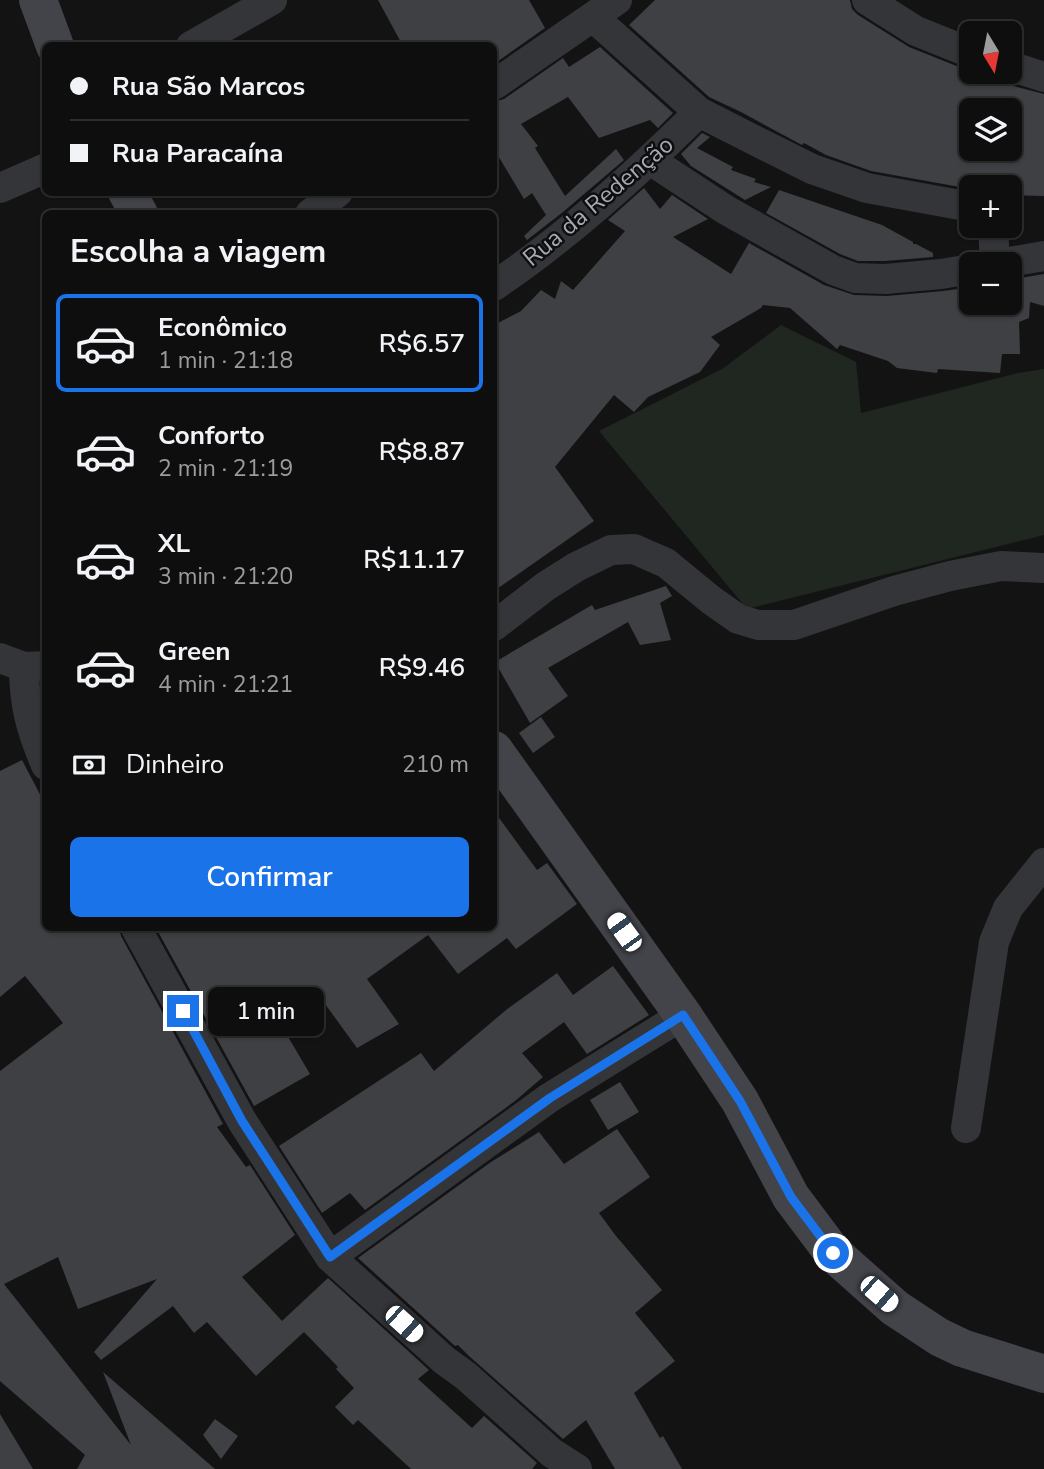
<!DOCTYPE html>
<html lang="pt">
<meta charset="utf-8">
<style>
body{margin:0;font-family:"Nunito Sans",sans-serif;background:#171718;color:#f1f3f6;height:100vh;display:flex;flex-direction:column;font-size:26px;white-space:nowrap}
*{box-sizing:border-box;margin:0}
p{font-size:23px;color:#9b9c9e}
.icon{flex:none;width:38px;height:38px;fill:none;stroke:currentColor;stroke-width:2;stroke-linecap:round;stroke-linejoin:round}
.map{position:relative;flex:1;overflow:hidden}
.side{position:absolute;left:42px;top:210px;width:455px;height:721px;display:flex;flex-direction:column;background:#0e0e0f;border-radius:10px;box-shadow:0 2px 5px #0004,0 0 0 2px #2e2e2f}
.side>*{flex:none}
.top-card{position:absolute;left:42px;top:42px;width:455px;height:154px;border-radius:10px;box-shadow:0 2px 5px #0004,0 0 0 2px #2e2e2f;display:grid;align-content:center;height:154px;padding:0 28px;background:#0e0e0f}
.needle{width:46px;rotate:170deg}
.fabs{position:absolute;left:959px;top:21px;display:grid;gap:14px}
.fabs a{display:grid;place-items:center;width:63px;height:63px;border-radius:10px;background:#0e0e0f;box-shadow:0 2px 5px #0004,0 0 0 2px #2e2e2f;font-size:35px}
.end{position:absolute;width:32px;height:32px;margin:-16px;border:9px solid #1a73e8;background:#fff;box-shadow:0 0 0 4px #fff}
.from{border-radius:50%}
.bubble{position:absolute;height:49px;border-radius:10px;background:#0e0e0f;box-shadow:0 2px 5px #0004,0 0 0 2px #2e2e2f;font-size:23px;font-weight:600;line-height:49px;text-align:center}
.car{position:absolute;width:21px;height:42px;margin:-21px -10px;border-radius:9px;box-shadow:0 0 5px 2px #0007;background:linear-gradient(#fff 24%,#345 0 40%,#fff 0 76%,#345 0 86%,#fff 0)}
.top-card b{display:flex;align-items:center;gap:24px;height:66px;font-size:26px}
.top-card b+b{border-top:2px solid #2e2e2f}
.top-card i{width:18px;height:18px;background:#f1f3f6}
ul{padding:0;list-style:none}
li{display:flex;align-items:center;gap:21px;height:98px;margin:0 14px 10px;padding:0 14px;border:4px solid transparent;border-radius:10px}
li div{flex:1}
li b{display:block;font-size:26px}
li em{font-style:normal;font-weight:600}
li.on{border-color:#1a73e8}
li>.icon{width:63px;height:63px;stroke-width:1.5}
h2{padding:0 28px;font-size:32px;line-height:84px}
.pay{display:flex;align-items:center;gap:18px;height:77px;padding:0 28px;font-size:26px}
.pay p{margin-inline-start:auto}
.cta{display:flex;gap:14px;margin-top:auto;padding:14px 28px}
.cta a{flex:1;height:80px;border-radius:10px;background:#1a73e8;color:#fff;font-size:28px;font-weight:600;line-height:80px;text-align:center}
.map>svg:first-child{display:block}
.green{fill:#1f2720}
.building{fill:#3f4044;fill-rule:evenodd}
.lines{fill:none;stroke-linecap:round;stroke-linejoin:round}
.street{stroke:#343539;stroke-width:30}
.secondary{stroke:#42444a;stroke-width:38}
.route{stroke:#1a73e8;stroke-width:9}
.labels{text-anchor:middle;dominant-baseline:central;stroke-width:5;stroke-linejoin:round;paint-order:stroke}
.street-label{font-size:24px;fill:#a4aab5;stroke:#0e0e0f}
</style>
<div class="map">
<svg width="1044" height="1469" viewBox="0 0 1044 1469">
<rect width="100%" height="100%" fill="#131314"/>
<!-- green -->
<path class="green" d="M781,325L856,362L861,413L1018,373L1044,369V535L747,609L599,431L722,369Z"/>
<!-- building -->
<path class="building" d="M378,0H529L545,28L494,64V46H403Z
M655,0H850L852,9L858,15L909,47L964,69L971,70V72H987L1013,86L1044,94V196L1010,195V187H971V189L871,171L826,155L804,143L802,145L774,130L741,112L709,97L629,25ZM971,110H1010V149H971Z
M600,47L673,113L658,128L650,120L599,138L568,97L521,124L538,146L535,148L565,196L616,149L624,160L563,212L527,240L524,236L546,215L532,193L524,199L494,149V102L504,99L563,58L569,67Z
M702,133L710,137L697,148L733,167L731,170L756,179L754,182L771,187L745,200L691,166L681,154Z
M644,188L660,209L672,195L708,219L673,237L731,274L749,243L824,285L854,295L887,296L943,291L966,288L971,289V303H1010V295L1014,296V279L1044,274V306L1030,302L1029,318L1019,322L1020,354H1002L1000,373L938,369L937,373L897,368L888,361L840,345L837,349L790,308L763,305L761,308L711,337L720,345L700,372L648,397L634,412L614,395L555,467L594,521L494,591V325L521,311L541,290L555,299L561,281L573,290L625,231L608,220Z
M779,190L882,225L913,242V244H916L933,253V257L885,261H858L840,254L766,213Z
M666,586L672,596L660,603L671,640L640,645L628,622L548,668L568,696L530,723L495,662L592,605L595,610Z
M541,717L555,737L533,753L519,733Z
M22,760L46,806V928H119L121,936L223,1124L217,1127L246,1167L250,1165L295,1235L242,1277L282,1321L328,1278L429,1370L418,1379L472,1428L484,1416L537,1463L532,1469H411L358,1420L353,1425L335,1407L354,1388L336,1369L338,1367L304,1332L256,1376L207,1322L194,1333L173,1306L101,1360L94,1352L157,1279L78,1309L58,1257L4,1284L131,1445L103,1372L215,1469H77L85,1455L0,1381V1071L63,1023L25,976L0,997V771Z
M494,811L537,870L547,863L577,904L516,949L507,938L458,974L428,935L367,979L399,1024L357,1048L320,997L277,1018L310,1074L254,1106L156,928H494Z
M613,966L649,1015L587,1054L564,1022L522,1053L543,1077L515,1101L365,1210L350,1193L322,1213L279,1146L421,1053L434,1071L506,1010L557,973L573,995Z
M620,1082L639,1112L608,1130L590,1100Z
M617,1129L650,1177L599,1213L616,1236L662,1290L635,1313L675,1361L634,1393L660,1438L663,1436L682,1469H615L586,1420L563,1439L469,1356L458,1345L455,1346L358,1258L491,1162L539,1132L564,1164Z
M0,1414L33,1469H0Z
M215,1419L238,1436L221,1459L203,1435Z"/>
<g class="lines">
<!-- street -->
<path class="street" d="M867,0L916,31L971,53
M593,17L699,112L766,146L812,169L867,188L971,207
M191,46L272,0
M1010,66L1044,77
M494,85L617,0
M650,160L726,210L833,270L855,278L885,279L941,274L971,269
M0,188L46,168
M310,214L338,192
M993,226L995,264
M998,264L1044,256
M494,286C568,236 635,175 699,112
M494,626L546,586L576,567L611,550L634,549L666,563L711,600L738,619L758,625H794L894,591L950,576L1001,566L1044,568
M0,658L24,667L46,666
M24,667C24,705 31,730 46,765
M136,928L242,1121L330,1257L444,1360L466,1376L552,1453L577,1469
M966,1128L994,942L1008,908L1044,863
M330,1257L549,1098L683,1015"/>
<!-- secondary -->
<path class="secondary" d="M38,0L55,46
M127,192L139,214
M494,750L683,1015L740,1101L791,1197L833,1253L895,1308L939,1337L962,1348L1044,1374"/>
</g>
<g class="lines">
<!-- route -->
<path class="route" d="M183,1011L242,1121L330,1257L550,1098L683,1015L740,1101L791,1197L833,1253"/>
</g>
<g class="labels">
<!-- street labels -->
<g class="street-label">
<text transform="translate(598 201) rotate(-40)">Rua da Redenção</text>
</g>
</g>
</svg>
<div class="fabs">
<a><svg class="needle" viewBox="-14 -14 28 28"><path d="M0-13l5 13h-10z" fill="#e53935"/><path d="M0 13l5-13h-10z" fill="#9b9c9e"/></svg></a>
<a><svg class="icon" aria-label="layers" viewBox="0 0 24 24"><path d="M12 4l9 5-9 5-9-5zM3 14l9 5 9-5"/></svg></a>
<a>+</a>
<a>−</a>
</div>
<i class="end from" style="left:833px;top:1253px"></i>
<i class="end" style="left:183px;top:1011px"></i>
<div class="bubble" style="left:208px;top:987px;width:116px">1 min</div>
<i class="car" style="left:624px;top:932px;rotate:324deg"></i>
<i class="car" style="left:879px;top:1294px;rotate:131deg"></i>
<i class="car" style="left:404px;top:1324px;rotate:132deg"></i>
<div class="top-card">
<b><i class="from"></i>Rua São Marcos</b>
<b><i></i>Rua Paracaína</b>
</div>
<section class="side">
<h2>Escolha a viagem</h2>
<ul>
<li class="on"><svg class="icon" aria-label="car" viewBox="0 0 24 24"><path d="M5 17H2v-5l4-1 3-4h7l3 4 3 1v5h-3M9 17h6M6 11h13"/><circle cx="7" cy="17" r="2"/><circle cx="17" cy="17" r="2"/></svg><div><b>Econômico</b><p>1 min · 21:18</p></div><em>R$6.57</em></li>
<li><svg class="icon" aria-label="car" viewBox="0 0 24 24"><path d="M5 17H2v-5l4-1 3-4h7l3 4 3 1v5h-3M9 17h6M6 11h13"/><circle cx="7" cy="17" r="2"/><circle cx="17" cy="17" r="2"/></svg><div><b>Conforto</b><p>2 min · 21:19</p></div><em>R$8.87</em></li>
<li><svg class="icon" aria-label="car" viewBox="0 0 24 24"><path d="M5 17H2v-5l4-1 3-4h7l3 4 3 1v5h-3M9 17h6M6 11h13"/><circle cx="7" cy="17" r="2"/><circle cx="17" cy="17" r="2"/></svg><div><b>XL</b><p>3 min · 21:20</p></div><em>R$11.17</em></li>
<li><svg class="icon" aria-label="car" viewBox="0 0 24 24"><path d="M5 17H2v-5l4-1 3-4h7l3 4 3 1v5h-3M9 17h6M6 11h13"/><circle cx="7" cy="17" r="2"/><circle cx="17" cy="17" r="2"/></svg><div><b>Green</b><p>4 min · 21:21</p></div><em>R$9.46</em></li>
</ul>
<div class="pay"><svg class="icon" aria-label="cash" viewBox="0 0 24 24"><path d="M3 7h18v10H3z"/><circle cx="12" cy="12" r="2"/></svg>Dinheiro<p>210 m</p></div>
<div class="cta"><a>Confirmar</a></div>
</section>
</div>
